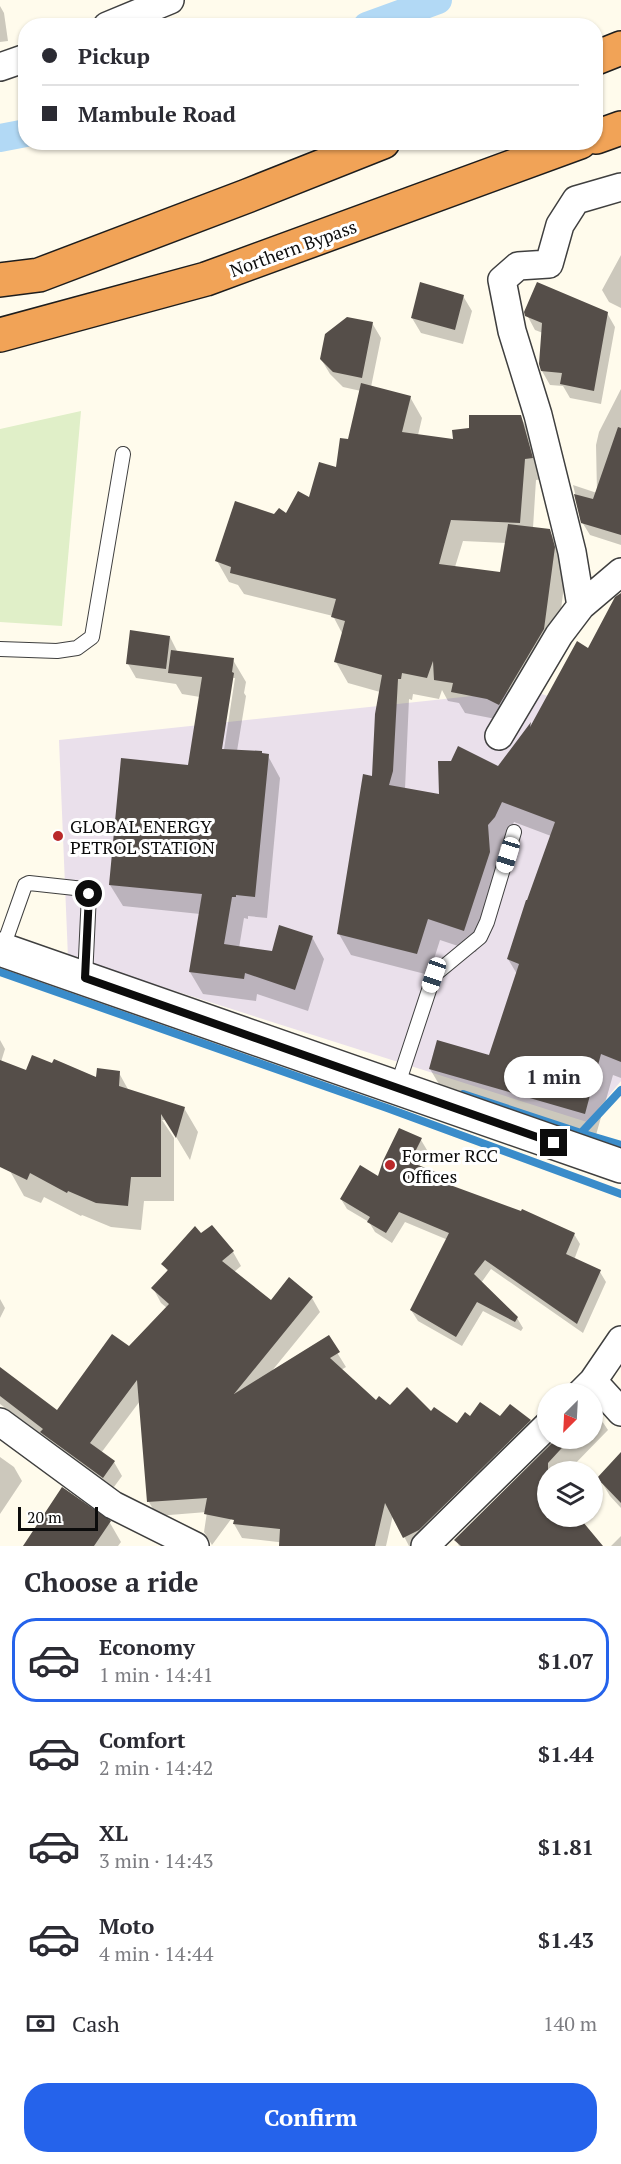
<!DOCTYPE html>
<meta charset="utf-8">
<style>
body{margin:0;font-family:"PT Serif",serif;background:#f2f2f3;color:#2b2b33;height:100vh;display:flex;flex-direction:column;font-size:22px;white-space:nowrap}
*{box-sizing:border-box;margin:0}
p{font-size:20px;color:#7c7c81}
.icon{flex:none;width:33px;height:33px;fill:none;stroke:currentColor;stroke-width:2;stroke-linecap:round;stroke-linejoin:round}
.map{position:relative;height:1546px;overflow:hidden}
.panel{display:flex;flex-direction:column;background:#fff;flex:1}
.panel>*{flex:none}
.guide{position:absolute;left:18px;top:18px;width:585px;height:132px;border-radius:24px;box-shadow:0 2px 4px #0004;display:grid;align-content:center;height:132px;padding:0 24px;background:#fff}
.needle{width:39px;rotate:204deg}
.controls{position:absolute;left:537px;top:1383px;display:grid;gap:12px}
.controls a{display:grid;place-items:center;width:66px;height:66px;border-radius:50%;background:#fff;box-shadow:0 2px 4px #0004;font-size:30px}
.scale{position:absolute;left:18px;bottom:15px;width:80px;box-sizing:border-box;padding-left:6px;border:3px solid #0c0c0c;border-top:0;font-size:16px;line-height:21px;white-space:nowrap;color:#0c0c0c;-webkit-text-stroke:4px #fff;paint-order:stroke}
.end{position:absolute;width:27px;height:27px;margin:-14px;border:8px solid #0c0c0c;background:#fff;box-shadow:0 0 0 3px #fff}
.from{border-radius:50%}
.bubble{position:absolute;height:42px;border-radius:21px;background:#fff;box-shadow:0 2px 4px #0004;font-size:20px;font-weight:700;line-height:42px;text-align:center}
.car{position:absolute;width:18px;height:36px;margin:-18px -9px;border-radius:8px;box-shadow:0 0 4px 2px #0007;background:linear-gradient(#fff 24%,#345 0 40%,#fff 0 76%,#345 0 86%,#fff 0)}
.guide b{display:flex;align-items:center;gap:21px;height:57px;font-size:22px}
.guide b+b{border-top:2px solid #e1e1e2}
.guide i{width:15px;height:15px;background:#2b2b33}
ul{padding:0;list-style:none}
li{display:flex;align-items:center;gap:18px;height:84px;margin:0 12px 9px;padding:0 12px;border:3px solid transparent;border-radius:24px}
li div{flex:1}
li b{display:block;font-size:22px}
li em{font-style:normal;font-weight:700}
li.current{border-color:#2563eb}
li>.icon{width:54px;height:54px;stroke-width:1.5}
h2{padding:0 24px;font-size:27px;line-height:72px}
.pay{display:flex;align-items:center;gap:15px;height:66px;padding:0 24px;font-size:22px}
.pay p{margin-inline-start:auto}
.action{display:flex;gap:12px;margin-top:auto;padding:12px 24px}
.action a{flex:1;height:69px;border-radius:24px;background:#2563eb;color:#fff;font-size:24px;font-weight:700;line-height:69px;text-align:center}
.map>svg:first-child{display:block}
.industrial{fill:#eae0eb}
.pitch{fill:#e0efc8}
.shadow{fill:#0003;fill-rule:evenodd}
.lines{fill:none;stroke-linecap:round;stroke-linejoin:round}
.stream{stroke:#3a8cca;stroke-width:8}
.canal{stroke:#b2d9f5;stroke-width:28}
.building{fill:#554e49}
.service-casing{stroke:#3f3f3f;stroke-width:16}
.minor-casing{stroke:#3f3f3f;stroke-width:30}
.tertiary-casing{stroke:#3f3f3f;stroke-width:36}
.motorway-casing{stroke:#1d1d1d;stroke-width:36}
.service{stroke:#fff;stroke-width:14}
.minor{stroke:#fff;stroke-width:27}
.tertiary{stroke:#fff;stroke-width:33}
.motorway{stroke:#f1a357;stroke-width:33}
.route{stroke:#0c0c0c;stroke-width:8}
.poi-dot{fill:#b9282a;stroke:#fff;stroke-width:2}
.labels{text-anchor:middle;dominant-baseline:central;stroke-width:6;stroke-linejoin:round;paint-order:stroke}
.street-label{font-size:18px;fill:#0c0c0c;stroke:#fff}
.poi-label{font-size:18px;fill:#0c0c0c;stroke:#fff;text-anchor:start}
</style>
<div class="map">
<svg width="621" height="1546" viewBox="0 0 621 1546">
<rect width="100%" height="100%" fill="#fffbec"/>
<!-- industrial -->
<path class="industrial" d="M529,690L621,719V1081L587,1122L68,957L59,740Z"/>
<!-- pitch -->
<path class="pitch" d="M81,411L62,626L0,622V429Z"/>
<!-- shadow -->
<path class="shadow" d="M0,6L4,13L8,41L0,42Z
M621,255V308L609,302L602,290Z
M463,296L472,311L463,344L421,333L412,318Z
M607,313L615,327L601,404L570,398L563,386L550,385L542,371L543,333L535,330L527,315Z
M372,323L381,338L371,387L410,397L422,418L418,435L455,441L471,430L520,416L533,438L544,479L536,480L533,528L549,530L561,552L566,569L556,651L501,720L465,713L459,703L448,701L442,690L439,699L413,694L412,700L409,699L405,789L441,795L498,768L531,725L532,727L621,686V1078L613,1075L596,1135L443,1091L430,1069L490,1057L517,974L508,959L551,836L514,822L507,838L500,847L501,874L476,952L440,940L429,975L351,955L339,934L373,778L380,692L348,683L336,662L343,635L333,616L244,594L238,585L229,582L217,561L274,516H287L310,499L337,469L349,441L361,391L343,387L330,374L321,359ZM463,541L506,543L502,574L455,567Z
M621,389V545L590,535L582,522L573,485L597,493L596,445L599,432Z
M170,637L178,653L233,660L246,682L244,693L246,696L237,751L268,756L280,778L267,918L248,916V919L244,918L239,948L273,953L312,937L324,959L308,1011L257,994L256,1001L203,994L190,972L200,914L123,906L110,885L189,766L200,697L182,694L176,684L136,678L128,664ZM232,678H235L223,756H220Z
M0,1040L5,1049L0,1065Z
M119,1073L129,1091L184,1108L198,1132L190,1160L166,1120H162L174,1138V1201H144L141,1230L111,1227L82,1215L81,1216L44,1197L41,1203L24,1196L10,1171L97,1079Z
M400,1130L421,1140L427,1150L419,1167L443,1176L449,1186L574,1234L580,1244L574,1260L600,1272L606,1282L583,1333L491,1269L481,1283L517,1318L523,1328L521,1331L483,1311L462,1346L418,1321L411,1310L448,1240L405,1222L392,1243L375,1232L369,1222L347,1209L341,1199L379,1179Z
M201,1235L233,1252L241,1266L234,1272L271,1302L312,1298L320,1312L271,1372L328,1338L346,1367L341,1370L376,1402L390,1407L432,1413L457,1425L470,1418L530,1421L538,1435L423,1546H409L393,1515L386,1546L304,1545L242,1538L234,1524L240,1507L212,1545L204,1532L207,1512L157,1516L149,1502L140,1401L101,1453L114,1462L122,1476L111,1491L51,1447L45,1437L0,1404V1374L57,1412L129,1348L167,1308L161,1303L153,1288L168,1272L163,1264Z
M0,1299L5,1308L0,1318Z
M592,1406L608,1430L567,1472H548V1516L601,1546H459L456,1540L559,1438H592Z
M621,1454V1508L610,1496L599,1478Z
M0,1457L14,1467L22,1481L0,1514Z
M110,1523L121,1542L118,1546H27Z
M621,1536V1546H611Z"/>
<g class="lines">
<!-- stream -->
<path class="stream" d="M0,972L387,1108L621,1194
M463,1094L581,1133L621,1090
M581,1133L621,1145"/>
<!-- canal -->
<path class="canal" d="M367,26L438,0
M0,138L26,133"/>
</g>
<!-- building -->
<path class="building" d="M420,282L464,295L455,330L411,318Z
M537,282L608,312L594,391L560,384L562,373L541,371L539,364L542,323L525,316L524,312Z
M347,317L373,322L362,378L333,372L320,359L325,334Z
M361,383L411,396L402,432L453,439L452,430L469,428V415H521L533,458L525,459L520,523L451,520L439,564L500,572L508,524L550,529L555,547L544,629L499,705L487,699L451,692L453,683L434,680L433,661L427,678L402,673L401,679H398L393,771L389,785L439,794L438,761H451L458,746L498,766L531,722L530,727L577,641L588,648L615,597L621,593V1062L601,1054L585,1114L429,1069L437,1040L489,1055L519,964L507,959L526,900H527L555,822L502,802L495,817L488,825L490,852L464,931L428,919L417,954L337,934L363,774L372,776L375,714L382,675L334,662L345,621L331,617L336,599L230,573L231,567L215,561L235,501L274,514L279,508L286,513L298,491L309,497L319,462L336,467L340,438L348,439Z
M618,427L621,428V535L581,523L574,494L593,499Z
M130,630L170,636L166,669L126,664Z
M171,650L234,658L232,672L234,673L222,749L262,751V753L269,754L255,897L236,895V897H232L224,944L272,951L279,925L313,936L295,990L245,973L244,979L189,972L202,894L109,885L121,758L188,765L202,677L168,673Z
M32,1055L52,1063L54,1059L96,1077L97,1068L120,1071L119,1086L185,1107L176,1138L161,1114V1177H131L128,1206L96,1203L68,1191L67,1193L30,1173L27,1180L0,1167V1060L26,1070Z
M399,1128L422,1138L410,1162L444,1175L442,1182L521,1211L522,1209L575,1233L566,1254L601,1270L577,1324L485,1260L474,1274L518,1317L515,1322L477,1302L456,1337L410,1310L449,1233L399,1212L386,1233L367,1222L370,1217L340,1199L360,1165L378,1176L383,1161Z
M212,1225L234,1251L222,1261L271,1300L289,1277L313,1297L234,1394L329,1335L340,1352L330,1358L376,1400L379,1396L390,1405L407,1387L431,1411L434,1407L457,1423L465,1412L470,1416L480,1402L500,1416L510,1404L531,1420L419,1530L403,1538L385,1503L375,1546H279L280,1529L233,1524L234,1520L204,1514L207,1498L147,1502L137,1380L90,1443L115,1461L103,1478L40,1432L43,1429L0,1396V1367L57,1410L112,1334L129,1346L169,1304L151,1288L168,1270L161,1264L195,1226L201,1233Z
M557,1438H571L548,1463V1516H578L603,1546H461L454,1540Z
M621,1452V1503L597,1478Z
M62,1487L111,1521L94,1546H23Z"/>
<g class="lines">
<defs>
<path id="service" d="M0,649L57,651L77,648L92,637L123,454
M2,950L25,885L29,883L84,889L89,894L85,978
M397,1087L434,975L480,937L487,922L514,832"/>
<path id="minor" d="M107,26L170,0
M0,67L26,58
M581,606L572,552L538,415L512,331L502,280L518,266L549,264L560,225L576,200L621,187
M499,736L559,635L581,606L621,572
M593,1381L621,1412
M580,1394L593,1381L621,1340
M0,1422L113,1505L195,1546
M425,1546L548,1425"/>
<path id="tertiary" d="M0,949L621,1166"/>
<path id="motorway" d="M596,58L621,48
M596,137L621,128
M0,280L39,275L247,196L383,142
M0,335L206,279L580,142"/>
</defs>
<!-- service casing -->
<use href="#service" class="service-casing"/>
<!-- minor casing -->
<use href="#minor" class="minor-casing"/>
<!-- tertiary casing -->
<use href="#tertiary" class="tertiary-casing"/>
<!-- motorway casing -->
<use href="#motorway" class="motorway-casing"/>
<!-- service -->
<use href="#service" class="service"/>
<!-- minor -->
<use href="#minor" class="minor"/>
<!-- tertiary -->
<use href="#tertiary" class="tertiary"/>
<!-- motorway -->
<use href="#motorway" class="motorway"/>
</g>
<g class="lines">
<!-- route -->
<path class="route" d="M89,894L85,978L554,1143"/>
</g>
<!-- markers -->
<g class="poi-dot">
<circle cx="58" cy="836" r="6"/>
<circle cx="390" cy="1165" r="6"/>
</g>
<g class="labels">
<!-- street labels -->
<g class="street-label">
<text transform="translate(293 248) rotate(-20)">Northern Bypass</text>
</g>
<!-- poi labels -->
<g class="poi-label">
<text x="70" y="826">GLOBAL ENERGY<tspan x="70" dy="21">PETROL STATION</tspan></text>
<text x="402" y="1155">Former RCC<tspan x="402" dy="21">Offices</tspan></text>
</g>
</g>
</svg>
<div class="controls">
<a><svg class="needle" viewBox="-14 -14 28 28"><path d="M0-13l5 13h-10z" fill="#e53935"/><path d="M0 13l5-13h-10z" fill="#7c7c81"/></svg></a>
<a><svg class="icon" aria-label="layers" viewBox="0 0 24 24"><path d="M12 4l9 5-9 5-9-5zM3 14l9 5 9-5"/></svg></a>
</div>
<div class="scale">20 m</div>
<i class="end from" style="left:89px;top:894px"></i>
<i class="end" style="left:554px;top:1143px"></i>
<div class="bubble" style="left:504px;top:1056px;width:99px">1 min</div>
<i class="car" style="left:508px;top:855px;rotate:197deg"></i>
<i class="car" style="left:434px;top:975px;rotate:199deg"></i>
<div class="guide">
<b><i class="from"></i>Pickup</b>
<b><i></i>Mambule Road</b>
</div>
</div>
<section class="panel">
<h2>Choose a ride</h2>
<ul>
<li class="current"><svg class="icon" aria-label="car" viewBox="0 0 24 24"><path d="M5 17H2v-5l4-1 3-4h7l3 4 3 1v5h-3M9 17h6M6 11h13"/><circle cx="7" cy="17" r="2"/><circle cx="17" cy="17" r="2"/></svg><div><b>Economy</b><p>1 min · 14:41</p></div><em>$1.07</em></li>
<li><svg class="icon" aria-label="car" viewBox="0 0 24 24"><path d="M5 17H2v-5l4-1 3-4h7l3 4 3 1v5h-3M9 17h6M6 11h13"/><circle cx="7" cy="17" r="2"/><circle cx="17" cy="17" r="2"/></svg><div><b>Comfort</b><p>2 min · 14:42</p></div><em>$1.44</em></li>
<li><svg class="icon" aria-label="car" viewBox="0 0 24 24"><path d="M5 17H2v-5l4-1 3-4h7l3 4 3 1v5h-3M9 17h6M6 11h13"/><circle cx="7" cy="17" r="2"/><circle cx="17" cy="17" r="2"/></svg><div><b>XL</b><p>3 min · 14:43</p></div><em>$1.81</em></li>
<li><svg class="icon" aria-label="car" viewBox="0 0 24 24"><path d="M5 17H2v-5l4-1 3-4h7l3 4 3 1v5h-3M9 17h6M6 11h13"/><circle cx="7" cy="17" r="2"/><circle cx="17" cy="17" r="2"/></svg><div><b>Moto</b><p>4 min · 14:44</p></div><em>$1.43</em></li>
</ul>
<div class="pay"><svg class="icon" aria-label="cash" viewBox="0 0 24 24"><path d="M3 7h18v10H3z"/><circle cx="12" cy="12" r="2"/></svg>Cash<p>140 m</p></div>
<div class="action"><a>Confirm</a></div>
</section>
